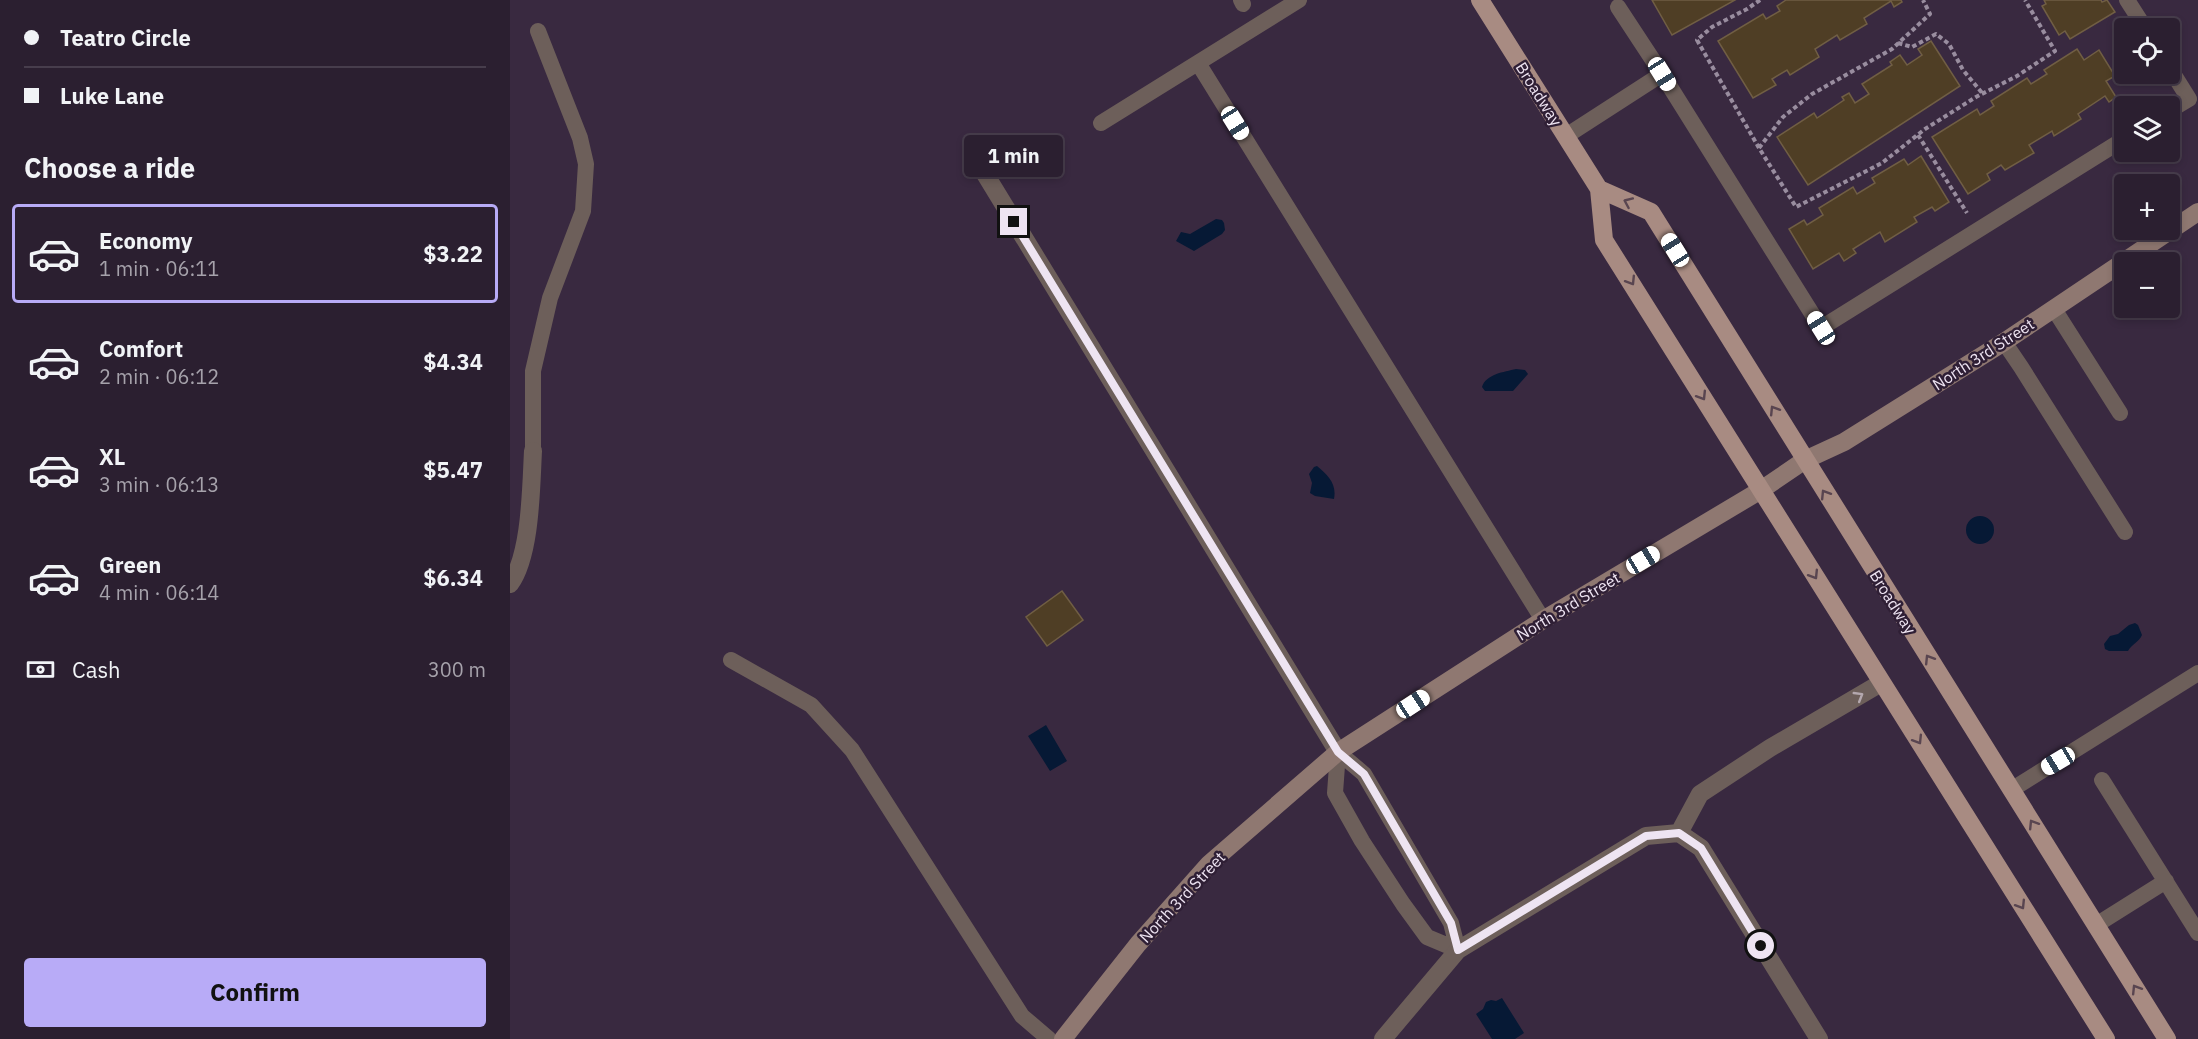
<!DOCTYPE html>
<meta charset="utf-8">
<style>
body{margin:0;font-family:"IBM Plex Sans",sans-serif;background:#372c3c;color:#f1f3f6;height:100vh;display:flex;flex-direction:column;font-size:22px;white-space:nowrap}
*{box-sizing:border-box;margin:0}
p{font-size:20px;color:#a6a2ab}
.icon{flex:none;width:33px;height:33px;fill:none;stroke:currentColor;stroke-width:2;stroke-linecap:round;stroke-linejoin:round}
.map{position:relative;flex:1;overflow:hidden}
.details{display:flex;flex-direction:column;background:#2b1f30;width:510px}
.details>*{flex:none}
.guide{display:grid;align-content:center;height:132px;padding:0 24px;background:#2b1f30}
.buttons{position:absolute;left:1604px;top:18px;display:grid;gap:12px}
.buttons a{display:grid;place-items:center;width:66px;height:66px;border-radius:6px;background:#2b1f30;box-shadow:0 3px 9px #0003,0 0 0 2px #473d4c;font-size:30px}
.end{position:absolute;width:27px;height:27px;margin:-14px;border:8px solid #eee4f2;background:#111;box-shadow:0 0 0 3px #111}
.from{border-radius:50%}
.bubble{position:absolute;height:42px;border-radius:6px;background:#2b1f30;box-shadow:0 3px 9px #0003,0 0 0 2px #473d4c;font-size:20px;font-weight:800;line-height:42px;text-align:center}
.car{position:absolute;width:18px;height:36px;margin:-18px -9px;border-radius:8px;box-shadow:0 0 4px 2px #0007;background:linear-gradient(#fff 24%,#345 0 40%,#fff 0 76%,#345 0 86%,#fff 0)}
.guide b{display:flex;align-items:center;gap:21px;height:57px;font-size:22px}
.guide b+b{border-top:2px solid #473d4c}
.guide i{width:15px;height:15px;background:#f1f3f6}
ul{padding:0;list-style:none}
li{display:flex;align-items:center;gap:18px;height:99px;margin:0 12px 9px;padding:0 12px;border:3px solid transparent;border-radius:6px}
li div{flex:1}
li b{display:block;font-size:22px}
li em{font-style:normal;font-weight:800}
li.active{border-color:#b8abf7}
li>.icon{width:54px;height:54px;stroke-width:1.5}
h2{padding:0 24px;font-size:27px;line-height:72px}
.pay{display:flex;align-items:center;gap:15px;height:66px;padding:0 24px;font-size:22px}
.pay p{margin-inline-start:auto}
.action{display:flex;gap:12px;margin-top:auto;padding:12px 24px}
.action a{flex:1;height:69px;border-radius:6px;background:#b8abf7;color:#111;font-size:24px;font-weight:800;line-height:69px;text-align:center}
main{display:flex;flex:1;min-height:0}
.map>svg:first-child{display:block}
.water{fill:#061935}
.building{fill:#4f3e25;stroke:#705e44;stroke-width:1.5}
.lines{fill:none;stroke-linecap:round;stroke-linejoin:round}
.path{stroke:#998d9f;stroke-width:4;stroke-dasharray:4.5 3;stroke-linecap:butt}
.lane{stroke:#6d5f5a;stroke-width:16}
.street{stroke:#6d5f5a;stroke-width:18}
.secondary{stroke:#8f7871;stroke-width:18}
.primary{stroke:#a88b82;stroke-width:18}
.oneway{stroke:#594550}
.oneway2{stroke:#b4a8ae}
.route{stroke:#eee4f2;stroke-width:8}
.labels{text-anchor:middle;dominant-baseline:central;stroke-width:5;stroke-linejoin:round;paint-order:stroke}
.street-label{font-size:16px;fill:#eee4f2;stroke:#2f1f35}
</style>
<main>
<section class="details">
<div class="guide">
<b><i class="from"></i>Teatro Circle</b>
<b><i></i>Luke Lane</b>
</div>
<h2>Choose a ride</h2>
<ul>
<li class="active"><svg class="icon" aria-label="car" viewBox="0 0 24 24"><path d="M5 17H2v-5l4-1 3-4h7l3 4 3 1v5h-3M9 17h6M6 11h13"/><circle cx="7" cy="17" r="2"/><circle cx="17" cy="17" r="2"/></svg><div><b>Economy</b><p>1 min · 06:11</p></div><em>$3.22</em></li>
<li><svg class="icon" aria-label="car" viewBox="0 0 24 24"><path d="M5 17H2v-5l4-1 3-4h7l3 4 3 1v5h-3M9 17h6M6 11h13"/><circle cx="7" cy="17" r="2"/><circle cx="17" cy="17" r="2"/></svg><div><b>Comfort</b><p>2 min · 06:12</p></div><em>$4.34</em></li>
<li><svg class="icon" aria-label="car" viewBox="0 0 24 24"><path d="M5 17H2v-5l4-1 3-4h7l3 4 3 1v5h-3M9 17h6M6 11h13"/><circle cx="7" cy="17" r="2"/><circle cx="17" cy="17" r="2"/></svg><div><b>XL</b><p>3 min · 06:13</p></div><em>$5.47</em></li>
<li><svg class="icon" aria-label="car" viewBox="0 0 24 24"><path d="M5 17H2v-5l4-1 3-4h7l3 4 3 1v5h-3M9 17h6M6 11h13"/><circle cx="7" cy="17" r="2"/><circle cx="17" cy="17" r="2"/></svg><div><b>Green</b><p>4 min · 06:14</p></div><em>$6.34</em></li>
</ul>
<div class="pay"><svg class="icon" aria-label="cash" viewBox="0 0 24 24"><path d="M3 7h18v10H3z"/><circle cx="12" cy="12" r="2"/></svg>Cash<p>300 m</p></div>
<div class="action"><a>Confirm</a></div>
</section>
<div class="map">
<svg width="1688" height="1039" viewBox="0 0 1688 1039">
<rect width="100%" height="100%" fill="#392940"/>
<!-- water -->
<path class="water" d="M706,219L712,220L714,223L715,230L712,234L684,251L666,241L671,232L680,234Z
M1006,369L1015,370L1018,374L1003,391H975L972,387C976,374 994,372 1006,369Z
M807,466C818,475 827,484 824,499L805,496L800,493L802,483L799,474L804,467Z
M1456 530a14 14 0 1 1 28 0a14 14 0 1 1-28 0Z
M1625,623L1628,625L1632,635C1629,642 1622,644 1618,651H1599L1595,649L1594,644L1600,636L1608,634L1619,625Z
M536,725L557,761L540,771L518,736Z
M992,998L1014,1033L1005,1039H982L966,1014L973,1009L976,1002L981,1000L986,1001Z"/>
<!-- building -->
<path class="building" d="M1142,0H1225L1162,35Z
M1276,0H1391L1392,2L1384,7L1381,1L1354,18L1357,24L1330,40L1327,35L1305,49L1309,57L1280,75L1277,70L1262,79L1266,85L1243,98L1208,41L1253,14L1256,19L1270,11L1267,6Z
M1534,0H1591L1592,2L1597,0L1605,12L1560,39L1555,31L1549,35L1532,6L1536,4Z
M1421,41L1450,86L1298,185L1267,137L1304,113L1307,118L1334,100L1332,97L1339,93L1345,103L1359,94L1352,84L1382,65L1380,62L1390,55L1397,65L1412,55L1408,49Z
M1567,49L1574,60L1589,50L1605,76L1596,81L1606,97L1599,102L1595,96L1568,114L1571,119L1544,136L1542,131L1519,145L1524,153L1495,170L1491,165L1477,174L1480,180L1458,194L1422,137L1467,109L1470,115L1484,106L1481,101L1517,78L1521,84L1537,74L1534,70Z
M1411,156L1439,202L1425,211L1422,207L1404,217L1407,222L1375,242L1370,232L1343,249L1346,253L1334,261L1329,253L1303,269L1279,229L1294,220L1297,225L1313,215L1309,208L1343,187L1347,194L1365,183L1362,178L1394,159L1398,165Z
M552,591L573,620L537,646L516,617Z"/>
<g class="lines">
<!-- path -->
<path class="path" d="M1250,0L1237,9L1202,27L1187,40L1249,148L1286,207L1372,163L1415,129L1466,97L1507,76L1545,51L1515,0
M1388,43L1402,47L1426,34L1439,44L1453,70L1473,94
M1408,135L1457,213
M1249,148L1273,117L1302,94L1382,49L1420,14L1413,0"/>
<!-- lane -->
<path class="lane" d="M731,0L733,4
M1617,0L1635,28
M688,63L1033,620
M1659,67L1679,99L1659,111
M1152,74L1311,328L1614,139
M591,123L789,0
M1056,136L1152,74L1108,7
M1544,309L1610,413
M1494,342L1511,367L1615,532
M23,451V371L40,298L73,211L76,164L70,138L28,31
M221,660L301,705L342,750L512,1016L539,1039
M828,752L854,774L941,923L948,950L917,937L893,904L852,841L825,793Z
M1592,780L1688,933
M1501,790L1688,673
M1586,925L1656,881"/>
<!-- street -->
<path class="street" d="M469,164L828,752
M0,584C21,555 21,487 23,451
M1169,833L1190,794L1260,748L1371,683
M873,1039L948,950L1136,836L1169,833L1191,848L1309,1039"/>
<!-- secondary -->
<path class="secondary" d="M553,1039L628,944L699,864L828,752L1033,620L1251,490L1295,460L1334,442L1494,342L1688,212"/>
<!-- primary -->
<path class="primary" d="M970,0L1089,189L1094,240L1596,1039
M1089,189L1141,212L1657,1039"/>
</g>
<!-- one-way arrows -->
<defs><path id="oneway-chevron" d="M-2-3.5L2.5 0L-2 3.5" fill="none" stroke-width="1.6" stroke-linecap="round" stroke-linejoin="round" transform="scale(1.5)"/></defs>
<g class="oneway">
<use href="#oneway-chevron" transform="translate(1118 202) rotate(-156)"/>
<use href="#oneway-chevron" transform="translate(1121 281) rotate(58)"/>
<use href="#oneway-chevron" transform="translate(1192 396) rotate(58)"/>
<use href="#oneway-chevron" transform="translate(1264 410) rotate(-122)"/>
<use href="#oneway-chevron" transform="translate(1315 494) rotate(-122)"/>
<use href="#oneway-chevron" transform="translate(1304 575) rotate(58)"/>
<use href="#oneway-chevron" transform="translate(1419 659) rotate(-122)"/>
<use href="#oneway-chevron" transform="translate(1408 740) rotate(58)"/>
<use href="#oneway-chevron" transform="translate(1523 824) rotate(-122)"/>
<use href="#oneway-chevron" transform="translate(1511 905) rotate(58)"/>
<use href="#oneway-chevron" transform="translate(1626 989) rotate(-122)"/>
</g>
<use class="oneway2" href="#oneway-chevron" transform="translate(1349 696) rotate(-31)"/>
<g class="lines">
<!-- route -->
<path class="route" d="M504,222L828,752L854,774L941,923L948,950L1136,836L1169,833L1191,848L1251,946"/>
</g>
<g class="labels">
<!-- street labels -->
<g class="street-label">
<text transform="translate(1029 94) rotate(58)">Broadway</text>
<text transform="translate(1473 354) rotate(-33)">North 3rd Street</text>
<text transform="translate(1383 602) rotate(58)">Broadway</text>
<text transform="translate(1058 606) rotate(-31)">North 3rd Street</text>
<text transform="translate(672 897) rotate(-47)">North 3rd Street</text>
</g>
</g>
</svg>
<div class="buttons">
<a><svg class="icon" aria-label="locate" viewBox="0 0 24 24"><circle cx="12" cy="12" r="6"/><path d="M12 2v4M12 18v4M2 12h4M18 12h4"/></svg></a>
<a><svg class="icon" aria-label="layers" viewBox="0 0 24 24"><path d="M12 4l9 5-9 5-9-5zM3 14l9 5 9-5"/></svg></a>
<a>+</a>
<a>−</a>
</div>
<i class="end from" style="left:1251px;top:946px"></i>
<i class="end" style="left:504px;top:222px"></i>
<div class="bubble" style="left:454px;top:135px;width:99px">1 min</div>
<i class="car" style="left:1152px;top:74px;rotate:148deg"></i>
<i class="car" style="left:725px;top:123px;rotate:148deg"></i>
<i class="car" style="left:1165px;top:250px;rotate:328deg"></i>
<i class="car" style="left:1311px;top:328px;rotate:328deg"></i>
<i class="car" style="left:1133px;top:560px;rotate:59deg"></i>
<i class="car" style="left:903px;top:704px;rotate:57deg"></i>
<i class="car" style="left:1548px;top:761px;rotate:239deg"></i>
</div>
</main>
